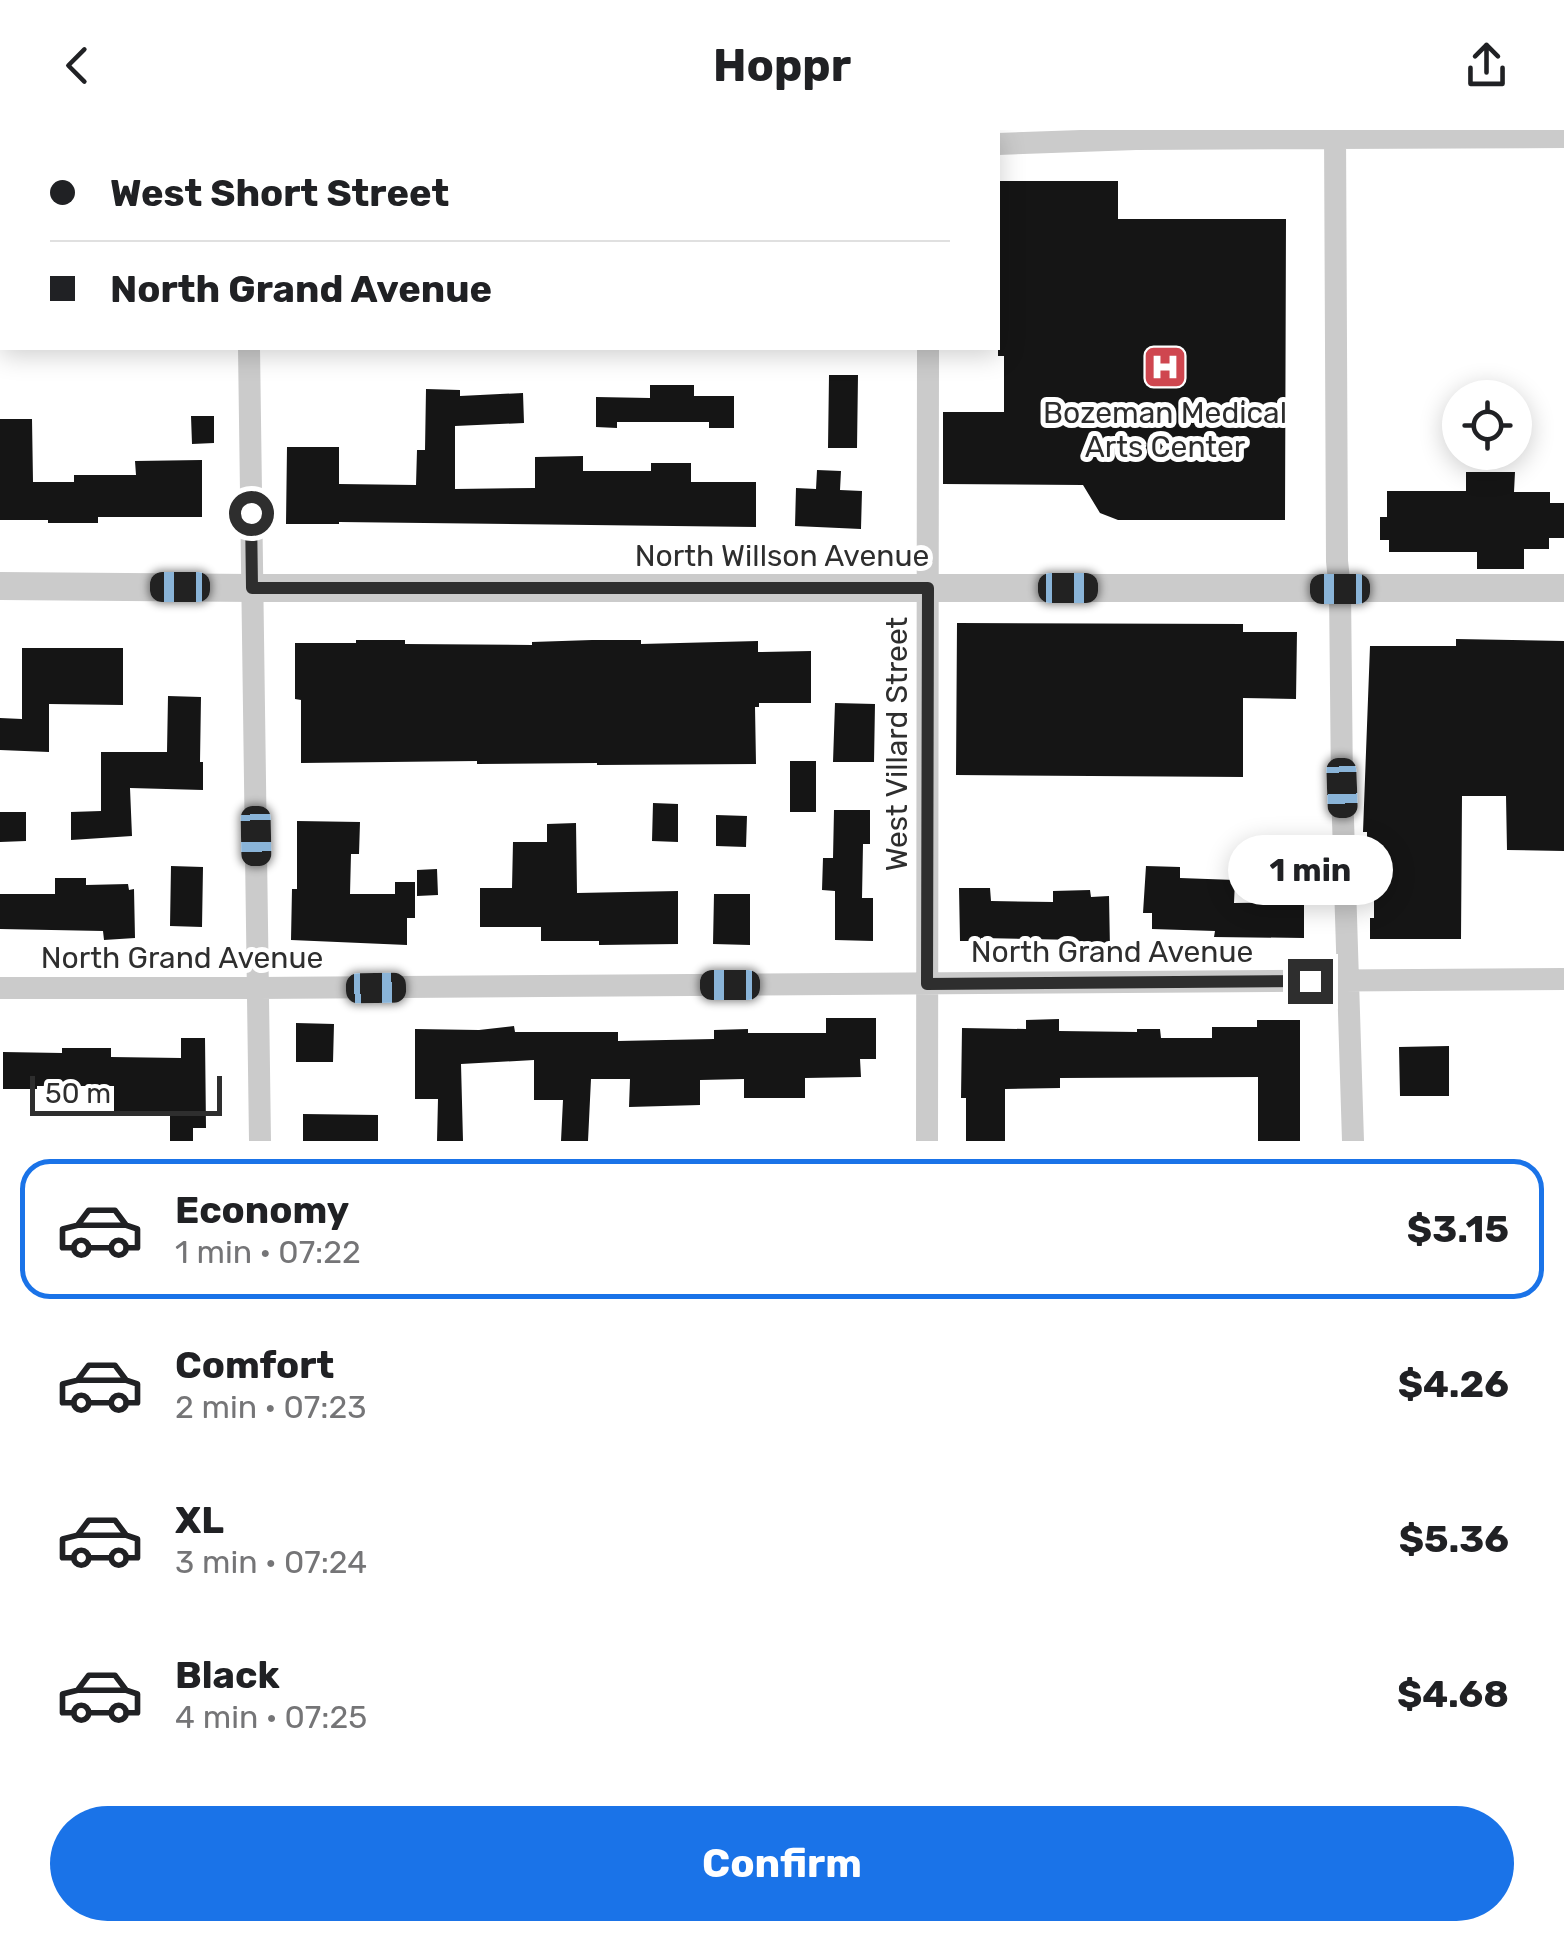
<!DOCTYPE html>
<meta charset="utf-8">
<style>
body{margin:0;font-family:Rubik,sans-serif;background:#f6f6f6;color:#202124;height:100vh;display:flex;flex-direction:column;font-size:38px;white-space:nowrap}
*{box-sizing:border-box;margin:0}
p{font-size:32px;color:#757577}
.icon{flex:none;width:55px;height:55px;fill:none;stroke:currentColor;stroke-width:2;stroke-linecap:round;stroke-linejoin:round}
.map{position:relative;height:1011px;overflow:hidden}
.drawer{display:flex;flex-direction:column;background:#fff;flex:1}
.drawer>*{flex:none}
.top-card{position:absolute;left:0px;top:0px;width:1000px;height:220px;box-shadow:0 5px 25px #0003;display:grid;align-content:center;height:220px;padding:0 50px;background:#fff}
.buttons{position:absolute;left:1442px;top:250px;display:grid;gap:20px}
.buttons a{display:grid;place-items:center;width:90px;height:90px;border-radius:50%;background:#fff;box-shadow:0 5px 25px #0003;font-size:50px}
.scale{position:absolute;left:30px;bottom:25px;width:192px;box-sizing:border-box;padding-left:10px;border:5px solid #2e2e2e;border-top:0;font-size:28px;line-height:35px;white-space:nowrap;color:#2e2e2e;-webkit-text-stroke:8px #fff;paint-order:stroke}
.end{position:absolute;width:45px;height:45px;margin:-22px;border:12px solid #2e2e2e;background:#fff;box-shadow:0 0 0 5px #fff}
.from{border-radius:50%}
.bubble{position:absolute;height:70px;border-radius:35px;background:#fff;box-shadow:0 5px 25px #0003;font-size:32px;font-weight:700;line-height:70px;text-align:center}
.car{position:absolute;width:30px;height:60px;margin:-30px -15px;border-radius:12px;box-shadow:0 0 8px 2px #0007;background:linear-gradient(#222 24%,#8ab4d8 0 40%,#222 0 76%,#8ab4d8 0 86%,#222 0)}
.top-card b{display:flex;align-items:center;gap:35px;height:95px;font-size:38px}
.top-card b+b{border-top:2px solid #e0e0e0}
.top-card i{width:25px;height:25px;background:#202124}
ul{padding:18px 0 0;list-style:none}
li{display:flex;align-items:center;gap:30px;height:140px;margin:0 20px 15px;padding:0 30px;border:5px solid transparent;border-radius:30px}
li div{flex:1}
li b{display:block;font-size:38px}
li em{font-style:normal;font-weight:700}
li.on{border-color:#1a73e8}
li>.icon{width:90px;height:90px;stroke-width:1.5}
.cta{display:flex;gap:20px;margin-top:auto;padding:20px 50px}
.cta a{flex:1;height:115px;border-radius:60px;background:#1a73e8;color:#fff;font-size:40px;font-weight:700;line-height:115px;text-align:center}
header{display:flex;justify-content:space-between;align-items:center;height:130px;padding:0 50px;background:#fff;font-size:45px;font-weight:700}
.map>svg:first-child{display:block}
.building{fill:#151515}
.lines{fill:none;stroke-linecap:round;stroke-linejoin:round}
.minor{stroke:#cbcbcb;stroke-width:22}
.tertiary{stroke:#cbcbcb;stroke-width:28}
.route{stroke:#2e2e2e;stroke-width:12}
.labels{text-anchor:middle;dominant-baseline:central;stroke-width:10;stroke-linejoin:round;paint-order:stroke}
.poi-label{font-size:30px;fill:#2e2e2e;stroke:#fff}
.street-label{font-size:30px;fill:#2e2e2e;stroke:#fff}
</style>
<header><svg class="icon" aria-label="back" viewBox="0 0 24 24"><path d="M15 5l-7 7 7 7"/></svg>Hoppr<svg class="icon" aria-label="share" viewBox="0 0 24 24"><path d="M12 15V3M7 8l5-5 5 5M5 13v7h14v-7"/></svg></header>
<div class="map">
<svg width="1564" height="1011" viewBox="0 0 1564 1011">
<rect width="100%" height="100%" fill="#fff"/>
<!-- building -->
<path class="building" d="M998,51H1118V89H1286L1285,390H1118L1100,383L1083,355L943,354V282H1004V226H998Z
M829,245H858L857,318H828Z
M650,255H694V266H734V298H709V292H617V298L596,297V267L650,268Z
M426,259L460,260V266L523,263L524,293L455,296V359L535,358V327L583,326V341H651V333H691V352H756V397L339,392V394H286L287,317H339V354L416,355L417,320H425Z
M191,286H214V313L192,314Z
M0,289H32L33,352H74V345H136L135,331L202,330V387H98V393H48V390H0Z
M817,340L841,341L840,360L862,361L861,399L795,396L796,358L816,359Z
M1466,342H1515L1514,362H1550V373H1564V408H1549V419H1524V439H1477V422H1389V410H1380V387H1387V361H1466Z
M957,493L1243,494V502H1297L1296,569L1243,568V647L956,645Z
M1456,509L1564,511V721L1507,720L1506,666H1462L1461,809H1370V788H1374V743H1367V702H1363L1370,516H1456Z
M356,510H405V514L532,515V512L592,510H641V514L758,511V522L811,521V573H759V577H755L756,634L597,635V633L477,634V631L301,633V570L295,569V513H356Z
M22,518H123V575L49,574V622L0,620V588L22,589Z
M168,566L201,567L200,632H203V660L130,658L132,706L71,710V682L101,681V622H167Z
M835,573L875,574L874,632H833Z
M790,631H816V682H790Z
M653,673L678,674V712L652,711Z
M834,680H870V714H863L862,768H873V811L835,810V761L822,760L823,728H833Z
M0,682H26V711L0,712Z
M716,685L747,686L746,717L716,716Z
M297,691L360,692L359,724H351L350,764H395V752H415V788H407V815L291,810L292,759H297Z
M576,693L577,763L678,761V814L599,815V811H541V797H480V758H512L513,712H547V694Z
M171,736L203,737L202,797L170,796Z
M1146,736L1180,737V748L1235,750L1234,773L1304,772V808L1214,807L1215,801L1152,799V783H1143Z
M437,739L438,765L417,766V740Z
M55,748H86V755L128,754L129,760L134,759L135,808L104,810L103,801L0,799V764H55Z
M959,758H990L991,771L1053,772V761L1090,760L1091,767L1109,766L1110,819L1078,820V810L981,808V811H960Z
M714,764H750V815L713,814Z
M826,888H876V929H860L861,947L805,948V968H744V949L700,950V975L629,977L630,949H591L588,1011H561L563,970H534V930L461,934L463,1011H437L438,969H415V899L479,900L514,896L515,902H618V911L714,909V900L748,899V903H826Z
M1059,889V901L1137,902V899H1160L1161,908H1212V897H1257V890H1300V1011H1258V947L1060,948V958L1005,959V1011H966V968H961L962,898L1026,899V890Z
M296,893L334,894L333,932H296Z
M181,908H205L206,998H193V1011H170V985H114V956H37V959H3V922L62,923V918H111V927L181,928Z
M1449,916V966H1400L1399,917Z
M303,984L378,985V1011H303Z"/>
<g class="lines">
<!-- minor -->
<path class="minor" d="M246,0V2
M1335,0L1337,431L1340,459L1342,658L1353,1011
M929,2V0
M998,14L1136,9L1564,7
M0,26H2
M249,218L260,1011
M0,858H258L1564,849
M927,1011L928,218"/>
<!-- tertiary -->
<path class="tertiary" d="M0,456L252,458H1564"/>
</g>
<g class="lines">
<!-- route -->
<path class="route" d="M251,383L252,458H928L927,854L1310,851"/>
</g>
<!-- icons -->
<defs>
<symbol id="hospital-square" viewBox="-11 -11 22 22"><rect x="-9" y="-9" width="18" height="18" rx="4" fill="#cf464f" stroke="#fff"/><path d="M-5-5h3v3.5h4V-5h3V5h-3V1.5h-4V5h-3Z" fill="#fff"/></symbol>
</defs>
<g fill-rule="evenodd">
<use href="#hospital-square" x="1140" y="212" width="50" height="50"/>
</g>
<g class="labels">
<!-- poi labels -->
<g class="poi-label">
<text x="1165" y="283">Bozeman Medical<tspan x="1165" dy="34">Arts Center</tspan></text>
</g>
<!-- street labels -->
<g class="street-label">
<text x="782" y="426">North Willson Avenue</text>
<text transform="translate(897 614) rotate(-90)">West Villard Street</text>
<text x="1112" y="822">North Grand Avenue</text>
<text x="182" y="828">North Grand Avenue</text>
</g>
</g>
</svg>
<div class="buttons">
<a><svg class="icon" aria-label="locate" viewBox="0 0 24 24"><circle cx="12" cy="12" r="6"/><path d="M12 2v4M12 18v4M2 12h4M18 12h4"/></svg></a>
</div>
<div class="scale">50 m</div>
<i class="end from" style="left:251px;top:383px"></i>
<i class="end" style="left:1310px;top:851px"></i>
<div class="bubble" style="left:1228px;top:705px;width:165px">1 min</div>
<i class="car" style="left:180px;top:457px;rotate:270deg"></i>
<i class="car" style="left:1068px;top:458px;rotate:90deg"></i>
<i class="car" style="left:1340px;top:459px;rotate:270deg"></i>
<i class="car" style="left:1342px;top:658px;rotate:178deg"></i>
<i class="car" style="left:256px;top:706px;rotate:179deg"></i>
<i class="car" style="left:730px;top:855px;rotate:270deg"></i>
<i class="car" style="left:376px;top:858px;rotate:89deg"></i>
<div class="top-card">
<b><i class="from"></i>West Short Street</b>
<b><i></i>North Grand Avenue</b>
</div>
</div>
<section class="drawer">
<ul>
<li class="on"><svg class="icon" aria-label="car" viewBox="0 0 24 24"><path d="M5 17H2v-5l4-1 3-4h7l3 4 3 1v5h-3M9 17h6M6 11h13"/><circle cx="7" cy="17" r="2"/><circle cx="17" cy="17" r="2"/></svg><div><b>Economy</b><p>1 min · 07:22</p></div><em>$3.15</em></li>
<li><svg class="icon" aria-label="car" viewBox="0 0 24 24"><path d="M5 17H2v-5l4-1 3-4h7l3 4 3 1v5h-3M9 17h6M6 11h13"/><circle cx="7" cy="17" r="2"/><circle cx="17" cy="17" r="2"/></svg><div><b>Comfort</b><p>2 min · 07:23</p></div><em>$4.26</em></li>
<li><svg class="icon" aria-label="car" viewBox="0 0 24 24"><path d="M5 17H2v-5l4-1 3-4h7l3 4 3 1v5h-3M9 17h6M6 11h13"/><circle cx="7" cy="17" r="2"/><circle cx="17" cy="17" r="2"/></svg><div><b>XL</b><p>3 min · 07:24</p></div><em>$5.36</em></li>
<li><svg class="icon" aria-label="car" viewBox="0 0 24 24"><path d="M5 17H2v-5l4-1 3-4h7l3 4 3 1v5h-3M9 17h6M6 11h13"/><circle cx="7" cy="17" r="2"/><circle cx="17" cy="17" r="2"/></svg><div><b>Black</b><p>4 min · 07:25</p></div><em>$4.68</em></li>
</ul>
<div class="cta"><a>Confirm</a></div>
</section>
